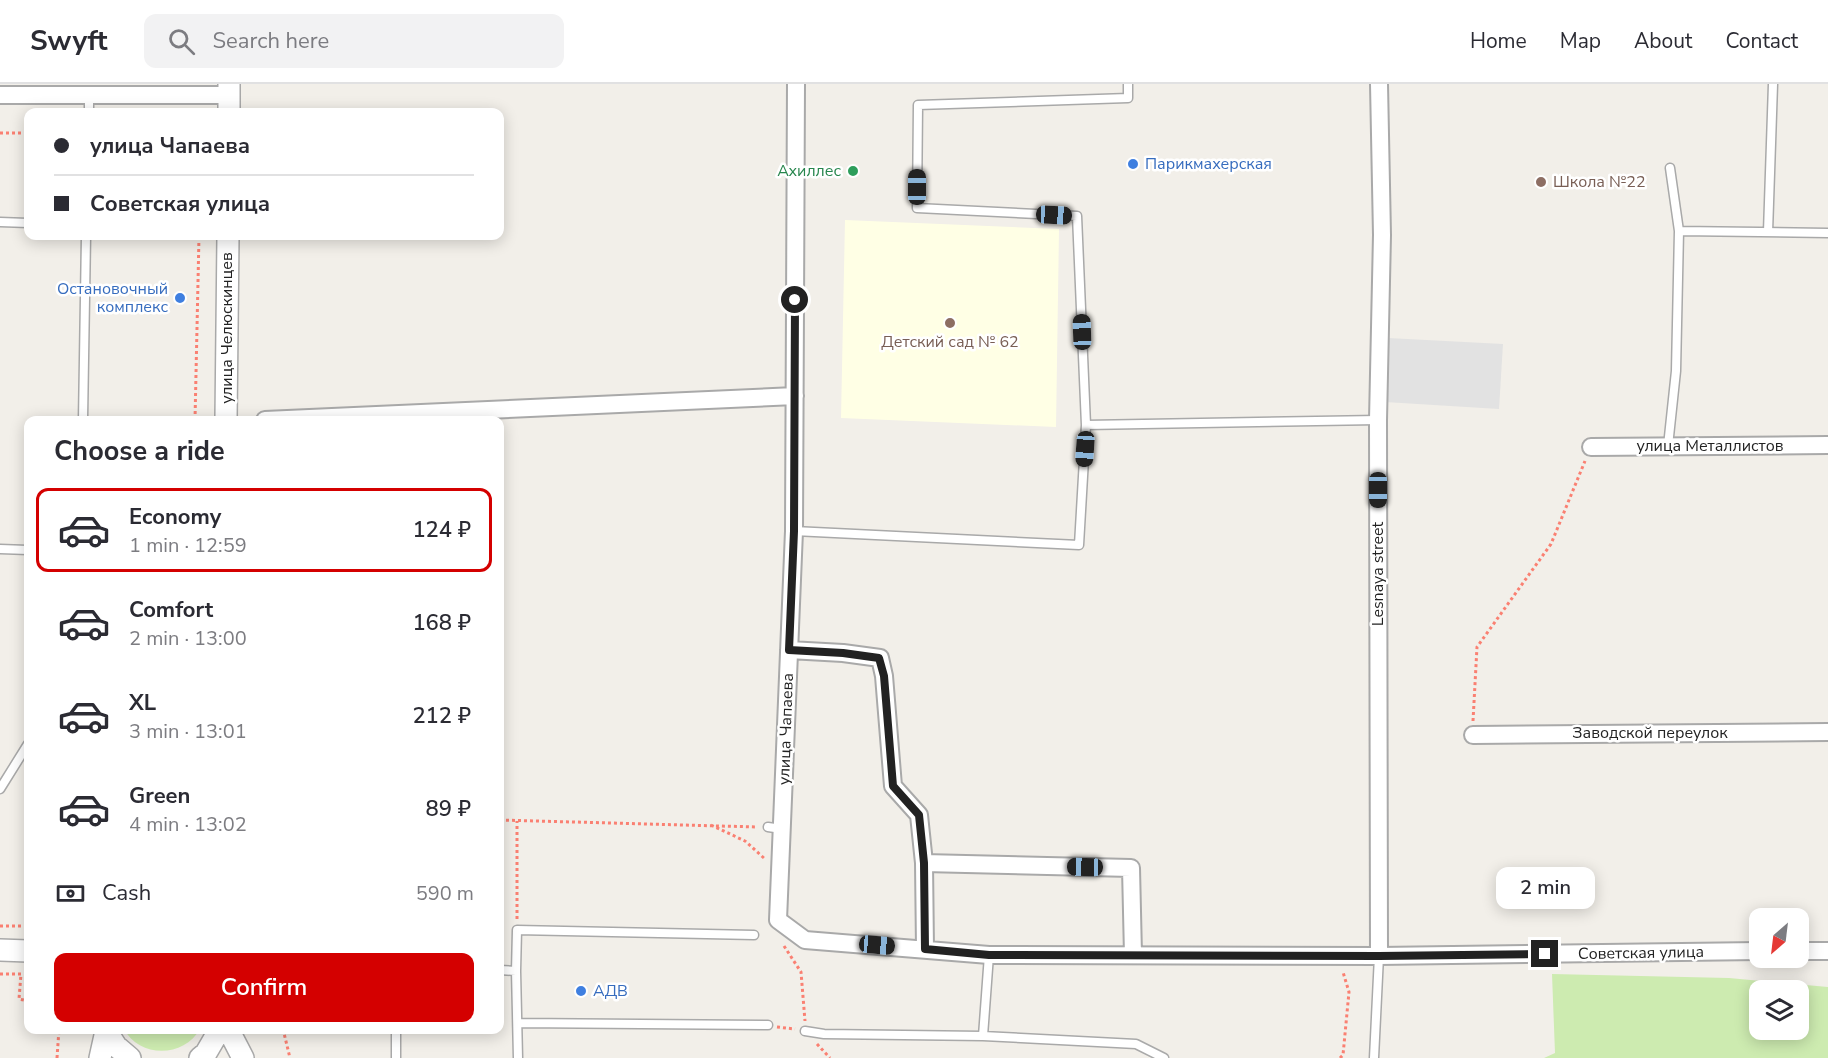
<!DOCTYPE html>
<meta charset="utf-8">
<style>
body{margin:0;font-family:"Nunito Sans",sans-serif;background:#f2f2f3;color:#2b2b33;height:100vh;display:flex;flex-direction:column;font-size:22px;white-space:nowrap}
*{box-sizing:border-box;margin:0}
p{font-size:20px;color:#7c7c81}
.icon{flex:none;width:33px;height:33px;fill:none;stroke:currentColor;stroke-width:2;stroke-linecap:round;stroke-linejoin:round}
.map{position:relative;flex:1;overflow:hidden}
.side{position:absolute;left:24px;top:332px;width:480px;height:618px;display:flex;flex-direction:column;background:#fff;border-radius:12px;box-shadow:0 3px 15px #0003}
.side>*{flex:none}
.banner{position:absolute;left:24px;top:24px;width:480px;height:132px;border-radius:12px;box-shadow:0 3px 15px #0003;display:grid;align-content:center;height:132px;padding:0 30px;background:#fff}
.needle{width:39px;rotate:208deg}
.buttons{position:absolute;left:1749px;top:824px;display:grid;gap:12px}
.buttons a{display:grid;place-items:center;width:60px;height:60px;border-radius:12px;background:#fff;box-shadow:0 3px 15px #0003;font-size:30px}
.end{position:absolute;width:27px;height:27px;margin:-14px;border:8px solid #222;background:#fff;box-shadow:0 0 0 3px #fff}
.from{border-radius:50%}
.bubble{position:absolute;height:42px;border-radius:12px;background:#fff;box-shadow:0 3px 15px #0003;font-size:20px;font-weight:600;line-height:42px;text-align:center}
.car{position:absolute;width:18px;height:36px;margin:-18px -9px;border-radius:8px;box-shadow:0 0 4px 2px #0007;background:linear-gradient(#222 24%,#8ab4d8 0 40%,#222 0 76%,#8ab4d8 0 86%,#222 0)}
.banner b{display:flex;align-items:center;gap:21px;height:57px;font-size:22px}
.banner b+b{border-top:2px solid #e1e1e2}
.banner i{width:15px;height:15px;background:#2b2b33}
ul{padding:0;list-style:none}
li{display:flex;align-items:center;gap:18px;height:84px;margin:0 12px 9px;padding:0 18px;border:3px solid transparent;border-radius:12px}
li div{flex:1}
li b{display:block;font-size:22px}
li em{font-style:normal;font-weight:600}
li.selected{border-color:#d40000}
li>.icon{width:54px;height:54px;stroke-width:1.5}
h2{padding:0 30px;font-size:27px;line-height:72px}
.pay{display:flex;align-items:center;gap:15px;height:66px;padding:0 30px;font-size:22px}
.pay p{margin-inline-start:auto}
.action{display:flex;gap:12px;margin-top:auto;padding:12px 30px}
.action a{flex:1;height:69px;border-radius:12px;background:#d40000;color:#fff;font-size:24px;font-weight:600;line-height:69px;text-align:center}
header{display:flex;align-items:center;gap:36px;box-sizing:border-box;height:84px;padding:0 30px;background:#fff;border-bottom:2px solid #e1e1e2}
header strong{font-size:28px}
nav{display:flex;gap:33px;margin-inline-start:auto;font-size:21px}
.search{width:420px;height:54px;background:#f2f2f3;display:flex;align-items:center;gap:15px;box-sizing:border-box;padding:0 21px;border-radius:12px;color:#7c7c81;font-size:22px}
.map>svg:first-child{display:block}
.education{fill:#ffffe5}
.grass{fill:#cdebb0;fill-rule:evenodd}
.parking{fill:#e2e2e2}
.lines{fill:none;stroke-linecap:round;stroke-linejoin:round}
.service-casing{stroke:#a9a9a9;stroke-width:11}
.minor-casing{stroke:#a9a9a9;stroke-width:20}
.tertiary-casing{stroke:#a9a9a9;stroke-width:24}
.path{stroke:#fa8072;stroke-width:3;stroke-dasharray:3 3;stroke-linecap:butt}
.service{stroke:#fff;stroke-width:8}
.minor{stroke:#fff;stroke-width:16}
.tertiary{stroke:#fff;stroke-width:21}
.route{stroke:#222;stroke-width:8}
.shop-dot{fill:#3f7fe0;stroke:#fff;stroke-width:2}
.leisure-dot{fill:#2e9e5b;stroke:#fff;stroke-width:2}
.education-dot{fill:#8d6e63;stroke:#fff;stroke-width:2}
.labels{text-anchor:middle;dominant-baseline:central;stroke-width:5;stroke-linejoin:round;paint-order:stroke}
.shop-label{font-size:16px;fill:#366cbe;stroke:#fff;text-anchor:start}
.leisure-label{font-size:16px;fill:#27864d;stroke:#fff;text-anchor:end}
.education-label{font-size:16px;fill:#785e54;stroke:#fff;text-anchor:start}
.street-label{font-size:16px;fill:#222;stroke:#fff}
</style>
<header>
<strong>Swyft</strong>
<div class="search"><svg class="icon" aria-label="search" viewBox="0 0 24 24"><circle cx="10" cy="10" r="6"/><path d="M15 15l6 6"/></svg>Search here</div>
<nav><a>Home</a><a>Map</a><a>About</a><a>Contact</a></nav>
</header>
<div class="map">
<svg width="1828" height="974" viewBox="0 0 1828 974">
<rect width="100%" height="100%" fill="#f2efe9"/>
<!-- education -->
<path class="education" d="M845,136L1059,145L1056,343L841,334Z"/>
<!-- grass -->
<path class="grass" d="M1552,890L1729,894L1828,903V974H1544L1555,969ZM1760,906H1798V945H1760Z
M124,945H200C184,974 139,974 124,945Z"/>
<!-- parking -->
<path class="parking" d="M1388,254L1503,260L1499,325L1385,318Z"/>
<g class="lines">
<defs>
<path id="service" d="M89,28V10
M0,138L28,139
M1679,147L1828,149
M1768,148L1773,0
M83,336L86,152
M1086,341L1378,336
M1668,362L1676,287L1679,147L1670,84
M794,447L1079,461L1086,341L1077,132L917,124L918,21L1128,14V0
M0,465L28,466
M0,705L28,660
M768,743L775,744L782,741
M989,871L983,952L1136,960L1164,974
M500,886L516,887L518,974
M516,887L517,846L754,851
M519,939L768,941
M805,947L824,950L983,952
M396,974V945
M1374,974L1379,872"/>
<path id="minor" d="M796,0L794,447L778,836L805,856L989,871L1379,872L1760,867
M0,11H229
M265,336L795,312
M1591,363L1828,361
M789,566L843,569L880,574L884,592L893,702L919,731L924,779
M1473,651L1828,648
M925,865L924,779L1131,784L1133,871
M1798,867H1828
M1379,872L1378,336L1382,151L1379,0"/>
<path id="tertiary" d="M229,28V0
M226,336L228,152
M0,866L28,867
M105,945L116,962L130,974
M228,945L243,974
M100,974L106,947
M200,974L206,969L220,945"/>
</defs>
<!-- service casing -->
<use href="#service" class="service-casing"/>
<!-- minor casing -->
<use href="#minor" class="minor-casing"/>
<!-- tertiary casing -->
<use href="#tertiary" class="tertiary-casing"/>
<!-- path -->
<path class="path" d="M0,49H28
M195,336L199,152
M1473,637L1477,563L1551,460L1585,377
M500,736L757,743
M711,741L745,757L765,775
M517,835V737
M0,842H28
M784,862L801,888L805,937
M0,890H21L19,915L28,917
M777,943L795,945
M283,945L290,974
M817,960L830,974
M57,974L59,945
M1340,974L1343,971L1349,908L1343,888"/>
<!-- service -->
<use href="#service" class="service"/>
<!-- minor -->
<use href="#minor" class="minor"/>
<!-- tertiary -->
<use href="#tertiary" class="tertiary"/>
</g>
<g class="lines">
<!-- route -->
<path class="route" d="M795,216L794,447L789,566L843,569L879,574L884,592L893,702L919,731L924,779L925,865L989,871L1379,872L1545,870"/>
</g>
<!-- markers -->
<g class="shop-dot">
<circle cx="1133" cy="80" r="6"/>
<circle cx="180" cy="214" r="6"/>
<circle cx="581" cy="907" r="6"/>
</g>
<circle class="leisure-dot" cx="853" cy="87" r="6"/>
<g class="education-dot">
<circle cx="1541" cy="98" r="6"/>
<circle cx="950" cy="239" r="6"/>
</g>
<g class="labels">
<!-- shop labels -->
<g class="shop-label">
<text x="1145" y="80">Парикмахерская</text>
<text x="168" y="205" text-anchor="end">Остановочный<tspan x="168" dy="18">комплекс</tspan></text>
<text x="593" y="907">АДВ</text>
</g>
<!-- leisure labels -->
<g class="leisure-label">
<text x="841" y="87">Ахиллес</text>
</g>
<!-- education labels -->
<g class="education-label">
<text x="1553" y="98">Школа №22</text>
<text x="950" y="258" text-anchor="middle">Детский сад № 62</text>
</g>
<!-- street labels -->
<g class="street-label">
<text transform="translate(227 244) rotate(-90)">улица Челюскинцев</text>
<text x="1710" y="362">улица Металлистов</text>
<text transform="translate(1378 490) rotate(-90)">Lesnaya street</text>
<text transform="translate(786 645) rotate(-88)">улица Чапаева</text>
<text x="1650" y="649">Заводской переулок</text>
<text transform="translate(1641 869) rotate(-1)">Советская улица</text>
</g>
</g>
</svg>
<div class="buttons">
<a><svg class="needle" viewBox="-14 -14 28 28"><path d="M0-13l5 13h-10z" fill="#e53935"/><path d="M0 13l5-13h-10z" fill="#7c7c81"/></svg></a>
<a><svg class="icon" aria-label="layers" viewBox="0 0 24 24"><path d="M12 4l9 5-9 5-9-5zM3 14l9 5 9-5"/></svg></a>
</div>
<i class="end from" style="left:795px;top:216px"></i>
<i class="end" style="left:1545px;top:870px"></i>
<div class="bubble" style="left:1496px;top:783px;width:99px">2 min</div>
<i class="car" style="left:917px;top:103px;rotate:0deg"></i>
<i class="car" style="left:1054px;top:131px;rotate:93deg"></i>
<i class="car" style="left:1082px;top:248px;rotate:358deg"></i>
<i class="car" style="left:1085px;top:365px;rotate:184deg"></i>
<i class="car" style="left:1378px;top:406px;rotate:180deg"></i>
<i class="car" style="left:1085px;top:783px;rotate:271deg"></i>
<i class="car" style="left:877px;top:861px;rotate:95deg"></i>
<div class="banner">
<b><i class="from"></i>улица Чапаева</b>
<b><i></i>Советская улица</b>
</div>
<section class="side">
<h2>Choose a ride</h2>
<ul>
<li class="selected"><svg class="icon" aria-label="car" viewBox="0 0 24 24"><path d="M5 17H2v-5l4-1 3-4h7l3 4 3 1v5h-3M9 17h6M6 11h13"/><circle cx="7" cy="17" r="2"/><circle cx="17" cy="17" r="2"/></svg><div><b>Economy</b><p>1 min · 12:59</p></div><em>124 ₽</em></li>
<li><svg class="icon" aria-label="car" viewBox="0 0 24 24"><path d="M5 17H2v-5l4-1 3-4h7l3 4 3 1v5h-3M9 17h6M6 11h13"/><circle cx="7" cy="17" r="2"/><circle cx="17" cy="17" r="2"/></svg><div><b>Comfort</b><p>2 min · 13:00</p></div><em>168 ₽</em></li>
<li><svg class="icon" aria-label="car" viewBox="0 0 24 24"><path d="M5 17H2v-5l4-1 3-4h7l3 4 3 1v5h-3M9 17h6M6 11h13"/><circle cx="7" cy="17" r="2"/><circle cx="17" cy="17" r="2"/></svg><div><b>XL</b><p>3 min · 13:01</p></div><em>212 ₽</em></li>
<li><svg class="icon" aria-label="car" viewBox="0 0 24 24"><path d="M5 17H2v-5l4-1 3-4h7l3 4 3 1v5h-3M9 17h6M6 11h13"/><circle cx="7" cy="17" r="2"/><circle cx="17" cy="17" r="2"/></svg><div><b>Green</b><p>4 min · 13:02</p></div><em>89 ₽</em></li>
</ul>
<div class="pay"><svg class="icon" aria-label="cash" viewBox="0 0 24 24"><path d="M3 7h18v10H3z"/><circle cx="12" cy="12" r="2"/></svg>Cash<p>590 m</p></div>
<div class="action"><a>Confirm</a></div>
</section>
</div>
